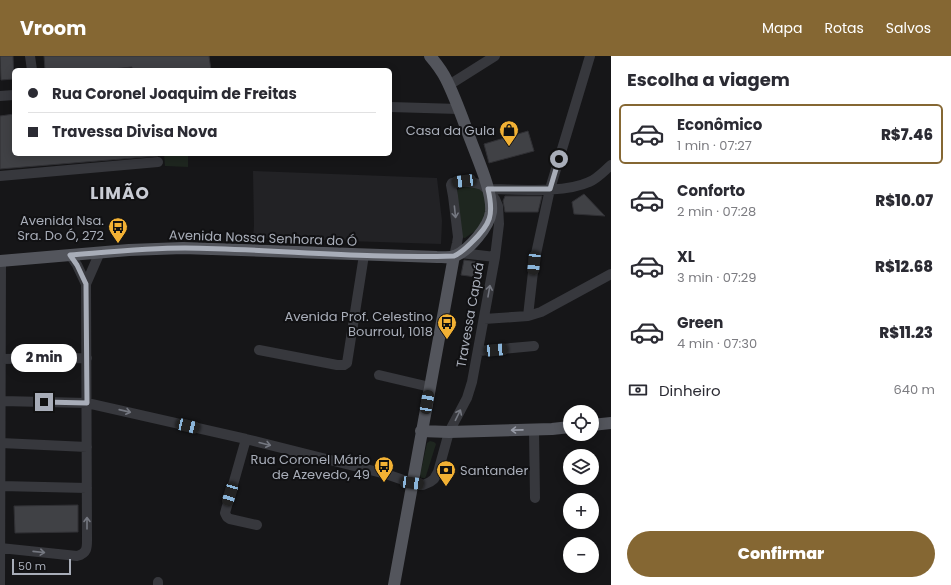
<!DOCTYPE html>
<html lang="pt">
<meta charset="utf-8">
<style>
body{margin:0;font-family:Poppins,sans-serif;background:#f7f7f7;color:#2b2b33;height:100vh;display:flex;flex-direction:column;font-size:15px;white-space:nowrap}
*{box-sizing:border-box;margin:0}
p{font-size:13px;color:#7c7c81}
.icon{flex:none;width:22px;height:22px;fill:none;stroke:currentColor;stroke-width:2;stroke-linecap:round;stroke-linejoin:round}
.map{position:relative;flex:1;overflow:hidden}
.side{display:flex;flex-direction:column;background:#fff;width:340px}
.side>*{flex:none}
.banner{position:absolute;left:12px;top:12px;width:380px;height:88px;border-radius:6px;box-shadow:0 2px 10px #0003;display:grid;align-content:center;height:88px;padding:0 16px;background:#fff}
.fabs{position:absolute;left:563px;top:349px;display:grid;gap:8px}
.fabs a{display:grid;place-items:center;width:36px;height:36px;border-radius:50%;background:#fff;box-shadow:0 2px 10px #0003;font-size:20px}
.scale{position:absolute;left:12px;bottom:10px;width:59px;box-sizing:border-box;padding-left:4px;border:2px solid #a8adb8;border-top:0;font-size:11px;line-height:14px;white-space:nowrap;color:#a8adb8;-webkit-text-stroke:3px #111113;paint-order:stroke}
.end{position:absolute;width:18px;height:18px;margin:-9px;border:5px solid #a8adb8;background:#111;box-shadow:0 0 0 2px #111}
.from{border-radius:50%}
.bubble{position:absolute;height:28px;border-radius:14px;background:#fff;box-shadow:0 2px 10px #0003;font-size:13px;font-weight:800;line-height:28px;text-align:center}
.car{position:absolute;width:12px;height:24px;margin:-12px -6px;border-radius:5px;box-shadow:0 0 3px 1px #0007;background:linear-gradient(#222 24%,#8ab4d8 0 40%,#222 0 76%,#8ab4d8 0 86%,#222 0)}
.banner b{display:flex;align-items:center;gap:14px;height:38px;font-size:15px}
.banner b+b{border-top:1px solid #e1e1e2}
.banner i{width:10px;height:10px;background:#2b2b33}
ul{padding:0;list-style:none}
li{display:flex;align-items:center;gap:12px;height:60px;margin:0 8px 6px;padding:0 8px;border:2px solid transparent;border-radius:6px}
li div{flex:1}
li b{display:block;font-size:15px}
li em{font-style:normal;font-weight:800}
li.active{border-color:#856733}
li>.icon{width:36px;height:36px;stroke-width:1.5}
h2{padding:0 16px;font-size:18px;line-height:48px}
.pay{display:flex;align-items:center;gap:10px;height:44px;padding:0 16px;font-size:15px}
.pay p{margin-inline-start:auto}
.action{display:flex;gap:8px;margin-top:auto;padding:8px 16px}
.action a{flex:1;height:46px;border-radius:24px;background:#856733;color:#fff;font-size:16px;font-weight:800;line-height:46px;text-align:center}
header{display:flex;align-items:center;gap:24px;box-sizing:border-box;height:56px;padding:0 20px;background:#856733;color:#fff}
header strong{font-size:19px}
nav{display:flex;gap:22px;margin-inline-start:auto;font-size:14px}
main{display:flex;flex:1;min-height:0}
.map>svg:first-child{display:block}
.built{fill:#222225}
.green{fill:#1e261f}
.building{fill:#404145;stroke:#303034}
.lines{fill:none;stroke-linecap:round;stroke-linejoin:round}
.minor{stroke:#37383d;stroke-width:10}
.major{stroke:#53555c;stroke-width:12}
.oneway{stroke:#757881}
.oneway2{stroke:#979ba6}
.route{stroke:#a8adb8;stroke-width:5}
.labels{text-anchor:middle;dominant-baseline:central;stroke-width:4;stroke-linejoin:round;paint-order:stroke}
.poi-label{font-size:13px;fill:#a8adb8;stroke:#111113;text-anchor:end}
.street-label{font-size:13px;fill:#a8adb8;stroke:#111113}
.district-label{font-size:17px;font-weight:bold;letter-spacing:1px;fill:#c9ccd4;stroke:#111113}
</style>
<header>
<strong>Vroom</strong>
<nav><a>Mapa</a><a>Rotas</a><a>Salvos</a></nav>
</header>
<main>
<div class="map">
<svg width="611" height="529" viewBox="0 0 611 529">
<rect width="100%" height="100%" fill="#161618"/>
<!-- built -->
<path class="built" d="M253,115L437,122L442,165L441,188L253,182L254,170Z"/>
<!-- green -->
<path class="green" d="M164,98H188V111L165,110Z
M478,130L489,144L482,170L465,182L460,181L457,134L465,131Z
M430,385L434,386L436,388L426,420L425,422H421L420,419L427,387Z"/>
<!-- building -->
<path class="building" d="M0,0H13L14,23L1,24Z
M44,0H209L211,14H132V11L102,14H45Z
M14,58V98H158V100L0,113V60Z
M528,75L534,95L489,107L484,88Z
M584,138L605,160L574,158L572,146Z
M505,140H542L538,156H505L503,145Z
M464,204L479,206L476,221L461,219Z
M78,449V476L15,477L14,450Z"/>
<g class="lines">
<!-- minor -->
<path class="minor" d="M30,0L32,14
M449,29L495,0
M0,40L14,39
M390,51L459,53
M0,120L158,106
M487,133C516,133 563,138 589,126C597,123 604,115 611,109
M461,197L495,201
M70,199L77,209L86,228
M528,260L534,207L550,133L590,0
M484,263L528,260L541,256L611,218
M259,294L337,309H344L347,307L364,199
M479,295L534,290
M1,303L87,302
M379,319L430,331
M2,345L87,347L246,383L386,418L412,427L423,429L430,426L434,423L438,416L449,376L467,342L472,326L495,201L499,168L498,150L495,143L487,133L482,129L475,127L464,125L452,127L451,129L453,140L458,181L457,187L454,200
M534,374L535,442
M246,383L225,457L227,461L230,463L257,469
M1,387L87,391
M1,430L87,432
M0,492L77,500C88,497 87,491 87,481L86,228L100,196
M158,526V529
M0,529L1,205"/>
<!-- major -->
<path class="major" d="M0,205L129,194L183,192L437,201C443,201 450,202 455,200C469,194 489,171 491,156C493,137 478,104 471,85C463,64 456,43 446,23C442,15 436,7 430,0
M592,369L611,367
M421,375L449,376L552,373L570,371
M394,529L454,200"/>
</g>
<!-- one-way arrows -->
<defs><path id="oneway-shaft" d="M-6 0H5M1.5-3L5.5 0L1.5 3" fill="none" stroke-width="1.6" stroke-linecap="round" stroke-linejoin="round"/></defs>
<g class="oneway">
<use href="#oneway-shaft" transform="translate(455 156) rotate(84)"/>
<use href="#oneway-shaft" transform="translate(489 235) rotate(-80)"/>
<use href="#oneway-shaft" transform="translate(125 355) rotate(13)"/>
<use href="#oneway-shaft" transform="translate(458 359) rotate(-64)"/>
<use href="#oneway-shaft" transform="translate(265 388) rotate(14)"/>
<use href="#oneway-shaft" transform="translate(87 467) rotate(-90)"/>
<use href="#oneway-shaft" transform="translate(39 496) rotate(6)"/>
</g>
<use class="oneway2" href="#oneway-shaft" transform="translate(517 374) rotate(179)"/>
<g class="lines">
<!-- route -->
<path class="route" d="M44,346L87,347L86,228L77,209L70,199C108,196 146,192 185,192C274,193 364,203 454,200C461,197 466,192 471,187C491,168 494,159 488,133H550L559,103"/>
</g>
<!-- icons -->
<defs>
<symbol id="shop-pin" viewBox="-11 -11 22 30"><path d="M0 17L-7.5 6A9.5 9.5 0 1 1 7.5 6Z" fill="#f2b134" stroke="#111113"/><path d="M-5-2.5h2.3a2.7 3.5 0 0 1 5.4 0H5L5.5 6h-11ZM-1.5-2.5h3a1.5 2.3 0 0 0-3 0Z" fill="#111"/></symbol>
<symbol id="bus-pin" viewBox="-11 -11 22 30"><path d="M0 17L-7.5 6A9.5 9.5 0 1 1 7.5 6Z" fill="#f2b134" stroke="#111113"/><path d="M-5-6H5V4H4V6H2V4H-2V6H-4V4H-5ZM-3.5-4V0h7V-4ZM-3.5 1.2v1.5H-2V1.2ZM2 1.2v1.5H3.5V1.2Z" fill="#111"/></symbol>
<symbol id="bank-pin" viewBox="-11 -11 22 30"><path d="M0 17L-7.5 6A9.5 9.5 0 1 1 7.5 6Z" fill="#f2b134" stroke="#111113"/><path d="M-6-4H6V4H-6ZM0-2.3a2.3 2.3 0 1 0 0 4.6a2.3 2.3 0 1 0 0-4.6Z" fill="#111"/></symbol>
</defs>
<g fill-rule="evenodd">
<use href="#shop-pin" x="498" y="63" width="22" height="30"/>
<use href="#bus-pin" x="107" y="160" width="22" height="30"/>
<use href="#bus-pin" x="436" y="256" width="22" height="30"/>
<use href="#bus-pin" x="373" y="399" width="22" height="30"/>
<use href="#bank-pin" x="435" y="403" width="22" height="30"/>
</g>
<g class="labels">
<!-- poi labels -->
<g class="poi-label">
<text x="495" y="74">Casa da Gula</text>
<text x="104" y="164">Avenida Nsa.<tspan x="104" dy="15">Sra. Do Ó, 272</tspan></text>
<text x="433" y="260">Avenida Prof. Celestino<tspan x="433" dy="15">Bourroul, 1018</tspan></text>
<text x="370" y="403">Rua Coronel Mário<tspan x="370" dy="15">de Azevedo, 49</tspan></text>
<text x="460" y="414" text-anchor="start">Santander</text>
</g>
<!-- street labels -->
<g class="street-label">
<text transform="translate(263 182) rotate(2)">Avenida Nossa Senhora do Ó</text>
<text transform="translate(470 259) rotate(-80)">Travessa Capuá</text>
</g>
<!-- district labels -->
<g class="district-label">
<text x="120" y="137">LIMÃO</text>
</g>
</g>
</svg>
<div class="fabs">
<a><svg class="icon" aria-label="locate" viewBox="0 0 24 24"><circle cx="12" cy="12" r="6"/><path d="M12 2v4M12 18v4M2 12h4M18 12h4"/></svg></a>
<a><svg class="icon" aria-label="layers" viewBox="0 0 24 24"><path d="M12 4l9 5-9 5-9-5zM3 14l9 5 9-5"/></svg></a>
<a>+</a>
<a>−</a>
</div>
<div class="scale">50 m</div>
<i class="end from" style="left:559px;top:103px"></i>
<i class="end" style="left:44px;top:346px"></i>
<div class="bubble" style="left:11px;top:288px;width:66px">2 min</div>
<i class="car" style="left:464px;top:125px;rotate:263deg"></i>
<i class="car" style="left:534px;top:207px;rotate:186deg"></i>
<i class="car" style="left:496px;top:294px;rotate:85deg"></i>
<i class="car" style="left:427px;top:346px;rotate:10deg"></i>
<i class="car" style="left:188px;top:370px;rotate:103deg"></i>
<i class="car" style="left:412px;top:427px;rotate:97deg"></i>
<i class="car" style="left:230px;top:438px;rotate:197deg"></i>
<div class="banner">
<b><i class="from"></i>Rua Coronel Joaquim de Freitas</b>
<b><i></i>Travessa Divisa Nova</b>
</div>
</div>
<section class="side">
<h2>Escolha a viagem</h2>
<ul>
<li class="active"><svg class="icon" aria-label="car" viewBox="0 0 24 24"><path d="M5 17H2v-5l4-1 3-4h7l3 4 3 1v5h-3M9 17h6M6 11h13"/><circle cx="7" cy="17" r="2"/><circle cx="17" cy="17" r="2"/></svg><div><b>Econômico</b><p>1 min · 07:27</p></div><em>R$7.46</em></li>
<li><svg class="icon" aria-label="car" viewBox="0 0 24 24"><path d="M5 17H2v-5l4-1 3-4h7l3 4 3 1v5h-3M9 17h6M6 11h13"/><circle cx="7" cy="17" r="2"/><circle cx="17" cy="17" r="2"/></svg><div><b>Conforto</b><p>2 min · 07:28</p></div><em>R$10.07</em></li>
<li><svg class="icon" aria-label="car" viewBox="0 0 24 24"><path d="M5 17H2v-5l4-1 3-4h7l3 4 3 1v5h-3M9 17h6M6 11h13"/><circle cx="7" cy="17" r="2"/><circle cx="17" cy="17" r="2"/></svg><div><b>XL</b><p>3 min · 07:29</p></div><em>R$12.68</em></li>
<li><svg class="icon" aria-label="car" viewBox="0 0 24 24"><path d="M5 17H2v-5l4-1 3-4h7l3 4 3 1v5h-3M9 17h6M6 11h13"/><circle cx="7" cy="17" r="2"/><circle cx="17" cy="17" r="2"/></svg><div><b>Green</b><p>4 min · 07:30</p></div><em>R$11.23</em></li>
</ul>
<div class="pay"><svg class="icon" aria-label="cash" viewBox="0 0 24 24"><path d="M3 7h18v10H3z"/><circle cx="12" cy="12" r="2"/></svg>Dinheiro<p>640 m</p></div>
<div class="action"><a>Confirmar</a></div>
</section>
</main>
